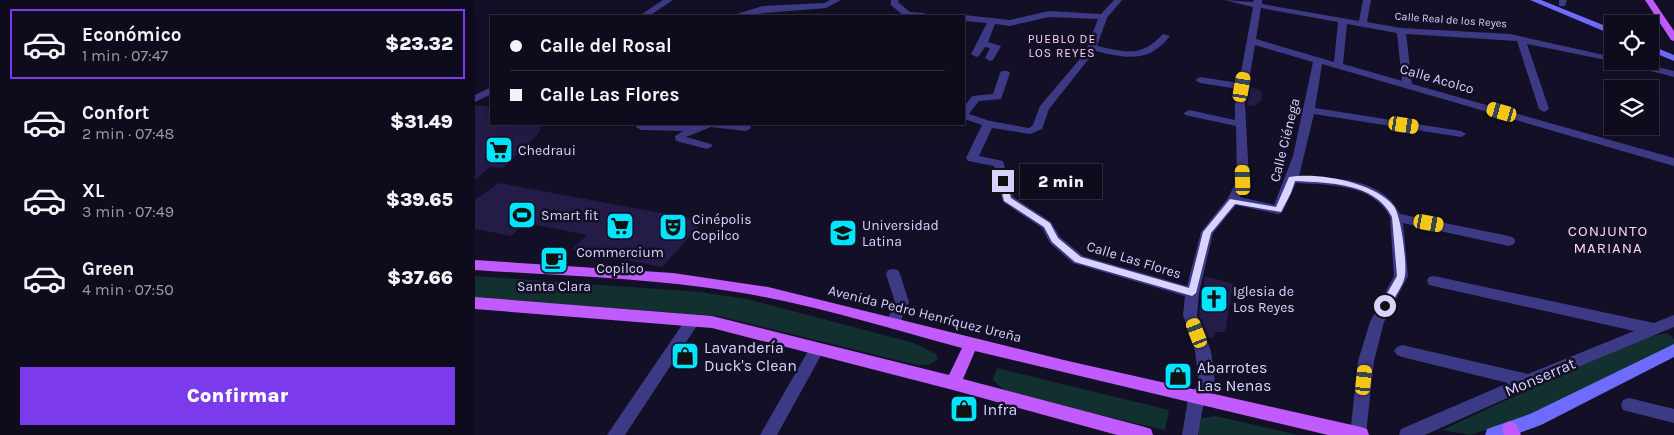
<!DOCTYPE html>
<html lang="es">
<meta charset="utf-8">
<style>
body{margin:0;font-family:Karla,sans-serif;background:#171425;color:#f1f3f6;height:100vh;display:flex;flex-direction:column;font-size:19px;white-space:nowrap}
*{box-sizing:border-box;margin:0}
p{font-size:16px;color:#9b9ba3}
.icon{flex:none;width:28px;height:28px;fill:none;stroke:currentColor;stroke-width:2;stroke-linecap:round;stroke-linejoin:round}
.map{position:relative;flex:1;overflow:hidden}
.sheet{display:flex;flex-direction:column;background:#0e0b1c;width:475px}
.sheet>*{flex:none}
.banner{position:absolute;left:15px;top:15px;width:475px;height:110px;border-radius:0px;box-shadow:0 5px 20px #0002,0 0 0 1px #2e2b3b;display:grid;align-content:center;height:110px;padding:0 20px;background:#0e0b1c}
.buttons{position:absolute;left:1129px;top:15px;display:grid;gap:10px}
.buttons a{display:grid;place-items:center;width:55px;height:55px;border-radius:0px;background:#0e0b1c;box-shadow:0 5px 20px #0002,0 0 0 1px #2e2b3b;font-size:25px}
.end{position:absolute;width:22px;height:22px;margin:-11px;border:6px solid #d9d4ff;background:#111;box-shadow:0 0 0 2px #111}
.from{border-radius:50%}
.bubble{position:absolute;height:35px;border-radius:0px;background:#0e0b1c;box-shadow:0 5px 20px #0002,0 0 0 1px #2e2b3b;font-size:16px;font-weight:800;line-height:35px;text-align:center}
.car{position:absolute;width:15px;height:30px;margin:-15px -8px;border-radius:6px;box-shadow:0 0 4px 1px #0007;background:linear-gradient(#f5c518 24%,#345 0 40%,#f5c518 0 76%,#345 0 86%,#f5c518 0)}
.banner b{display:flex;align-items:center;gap:18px;height:48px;font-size:19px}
.banner b+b{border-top:1px solid #2e2b3b}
.banner i{width:12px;height:12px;background:#f1f3f6}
ul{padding:9px 0 0;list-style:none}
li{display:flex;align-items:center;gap:15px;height:70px;margin:0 10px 8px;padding:0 10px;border:2px solid transparent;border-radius:0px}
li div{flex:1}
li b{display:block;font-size:19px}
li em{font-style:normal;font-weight:800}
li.selected{border-color:#7c3aed}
li>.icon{width:45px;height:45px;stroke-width:1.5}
.primary-button{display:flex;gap:10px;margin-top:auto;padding:10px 20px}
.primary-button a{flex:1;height:58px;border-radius:0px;background:#7c3aed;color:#fff;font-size:20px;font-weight:800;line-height:58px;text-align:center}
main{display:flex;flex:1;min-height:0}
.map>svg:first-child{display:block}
.green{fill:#12302f}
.building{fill:#241b47}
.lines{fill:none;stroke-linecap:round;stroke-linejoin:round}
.street{fill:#3d3a85;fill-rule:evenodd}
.secondary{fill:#6f6bff;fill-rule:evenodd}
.primary{fill:#c25bff;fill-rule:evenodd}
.route{fill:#d9d4ff}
.labels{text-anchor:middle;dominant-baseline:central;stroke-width:5;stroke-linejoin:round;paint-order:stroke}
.far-street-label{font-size:11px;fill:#d9d4ff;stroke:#130f26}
.far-neighbourhood-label{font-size:12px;letter-spacing:1px;fill:#ffd6f0;stroke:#130f26}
.street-label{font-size:14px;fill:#d9d4ff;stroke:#130f26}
.poi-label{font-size:14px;fill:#d9d4ff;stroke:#130f26;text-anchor:start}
.neighbourhood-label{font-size:15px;letter-spacing:1px;fill:#ffd6f0;stroke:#130f26}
.near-poi-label{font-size:16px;fill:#d9d4ff;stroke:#130f26;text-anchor:start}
.near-street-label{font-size:16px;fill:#d9d4ff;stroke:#130f26}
</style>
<main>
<section class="sheet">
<ul>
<li class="selected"><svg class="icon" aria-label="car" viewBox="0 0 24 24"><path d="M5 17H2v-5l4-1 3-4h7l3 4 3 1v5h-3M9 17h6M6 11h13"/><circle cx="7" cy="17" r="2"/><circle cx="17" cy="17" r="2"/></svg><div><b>Económico</b><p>1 min · 07:47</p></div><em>$23.32</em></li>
<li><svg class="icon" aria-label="car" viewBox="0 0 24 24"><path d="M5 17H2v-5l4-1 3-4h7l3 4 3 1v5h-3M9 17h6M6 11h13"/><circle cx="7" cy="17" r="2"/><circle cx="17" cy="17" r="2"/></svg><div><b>Confort</b><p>2 min · 07:48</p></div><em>$31.49</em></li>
<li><svg class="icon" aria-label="car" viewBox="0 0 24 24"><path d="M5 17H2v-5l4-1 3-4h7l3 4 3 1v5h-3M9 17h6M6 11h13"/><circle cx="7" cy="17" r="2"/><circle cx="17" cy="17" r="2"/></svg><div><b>XL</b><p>3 min · 07:49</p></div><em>$39.65</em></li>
<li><svg class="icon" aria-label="car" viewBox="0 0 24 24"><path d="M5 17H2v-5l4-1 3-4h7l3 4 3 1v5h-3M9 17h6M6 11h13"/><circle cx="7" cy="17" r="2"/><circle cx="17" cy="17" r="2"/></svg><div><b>Green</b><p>4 min · 07:50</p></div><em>$37.66</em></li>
</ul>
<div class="primary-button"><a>Confirmar</a></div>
</section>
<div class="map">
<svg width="1199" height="435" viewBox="0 0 1199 435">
<rect width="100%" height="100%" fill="#130f26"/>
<!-- green -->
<path class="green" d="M0,276L225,292L272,299L439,343L461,354L463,359L454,365H442L243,316L0,298Z
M1192,333L1199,339V347L1046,419L995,435L967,430L1163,339Z
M522,368L694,410L690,430L533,393L518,380Z
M740,416L823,435H724L722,429L727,418Z"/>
<!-- building -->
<path class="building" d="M775,87L785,90L787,94L786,101L781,105L772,106Z
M0,105L16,107V124H66L65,132L28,168L15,167L0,180Z
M24,183L229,221L187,267L97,249L112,235L51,223L36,236L0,229V200Z
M730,276L758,284L750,332H740L738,338L733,337L724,315Z"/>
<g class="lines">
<!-- street -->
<path class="street" d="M188,0H198L174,16H164Z
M355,0H366L351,8L255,16L288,6L349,3Z
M416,0H424L423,2L435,12L449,13L453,16H429L416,5Z
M639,0H647L632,18L622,46C651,52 666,58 688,34L695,36C673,64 651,58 620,51L574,109L567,129L555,134L517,128L504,156L528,161L538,197L576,222L585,237L608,256L712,286L726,232L753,198L762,180L761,126L710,115L709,113L714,110L760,120V104L763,89L725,83L720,80L725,77L764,83L778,7L749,0L778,2L779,0H787V4L884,21L888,0H896L892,22L926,28L1035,34L1138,57V61H1158L1199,71V77L1141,62L1052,44L1074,109L1069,112L1064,109L1042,41L931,34L937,84L1199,158V166L847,64L840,108L986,131L991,134L986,137L839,114L824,176C859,178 907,177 925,214L1034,236L1039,238L1040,241L1039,244L1034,246L928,223L933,276L909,322L899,361L891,434L875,435L883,361L895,322L919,276L915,217C898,183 853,185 821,183L807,213L803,214L761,205L738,233L724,293L722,315L736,351L740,383L729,401L723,435H707L713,399L724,382L720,351L708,315L710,296L598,263L575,243L567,228L528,202L519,166L493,161L491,158L507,125L489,119V107L497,96L518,94L525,73L527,71H533L535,73L526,99L504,101L494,114L515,121L554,128L558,125L565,106L610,53L623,19L574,17L535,26L520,24L513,42L526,46L518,60L515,61L510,58L515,48L510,47L504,56L501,57L496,54L512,23L489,21V16H486L489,15L535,20L574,11L626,14ZM786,8L863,22L859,62L781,39ZM872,24L922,33L927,81L868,64ZM780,45L838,62L818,156L799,205L765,197L774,180L770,104Z
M1084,0H1092L1090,6H1084Z
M16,87V94L0,102V95Z
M162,124L222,125L261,124L275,126L276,128L271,131L236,127L211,137L236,144L238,146L232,149L201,141L200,136L208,131L166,130L161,127Z
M418,269L423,270L425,274L434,302L423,327L418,329L413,327L411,323L420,302L411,274L413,270Z
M959,276L1179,323L1199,315V327L1081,376L950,435H924L926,429L1033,383L927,357L922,355L919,351L922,347L927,345L1053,374L1159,331L954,285L952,281L954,277Z
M218,314L223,316L225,320L223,324L150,435H132L213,316Z
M341,344L346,346L349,350L302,435H285L336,346Z
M1154,398L1199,409V423L1148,410L1146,405L1148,400Z"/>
<!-- secondary -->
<path class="secondary" d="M1055,0H1066L1138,29V35Z
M1175,45L1199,55V61L1175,51Z
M1199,344V357L1066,425L1039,435H1010L1012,429L1055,414Z"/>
<!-- primary -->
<path class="primary" d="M1170,0H1178L1199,31V41L1196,40Z
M0,260L198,273L293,287L593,361L886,427L892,429L894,435H853L500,351L488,379L670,427L676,429L678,435H642L478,390L237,328L0,309V297L237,316L474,375L487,348C412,328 338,304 261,292C175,278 87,276 0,270Z
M1035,421L1041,424L1046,435H1029L1027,429L1029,424Z"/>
</g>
<!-- route -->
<path class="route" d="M814,177C843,172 898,182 918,205C926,213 932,263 930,275C929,285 918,299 913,309H907L905,306L922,276L917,217C900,182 853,183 820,181L816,193L806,212L760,204L736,233L721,293L717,296L600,262L577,242L569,227L529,201L524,181L531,180L536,198L575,223L583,238L606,257L714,288L728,232L755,199L801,207Z"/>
<!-- icons -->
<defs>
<symbol id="supermarket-square" viewBox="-11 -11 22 22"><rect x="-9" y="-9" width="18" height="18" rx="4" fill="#00e5ff" stroke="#130f26"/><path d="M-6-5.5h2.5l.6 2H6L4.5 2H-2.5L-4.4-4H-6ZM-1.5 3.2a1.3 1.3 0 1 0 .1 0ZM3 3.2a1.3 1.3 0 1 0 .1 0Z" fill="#111"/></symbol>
<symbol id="stadium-square" viewBox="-11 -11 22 22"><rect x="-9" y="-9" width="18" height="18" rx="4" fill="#00e5ff" stroke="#130f26"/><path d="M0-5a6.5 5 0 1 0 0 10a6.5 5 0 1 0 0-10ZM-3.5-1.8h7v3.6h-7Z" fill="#111"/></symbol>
<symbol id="theatre-square" viewBox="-11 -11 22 22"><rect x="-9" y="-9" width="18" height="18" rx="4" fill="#00e5ff" stroke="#130f26"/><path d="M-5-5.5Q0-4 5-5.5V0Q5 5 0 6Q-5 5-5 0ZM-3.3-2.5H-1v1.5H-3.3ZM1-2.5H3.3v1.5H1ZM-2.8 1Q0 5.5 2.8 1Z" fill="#111"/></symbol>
<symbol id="university-square" viewBox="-11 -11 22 22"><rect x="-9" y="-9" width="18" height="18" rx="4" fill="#00e5ff" stroke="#130f26"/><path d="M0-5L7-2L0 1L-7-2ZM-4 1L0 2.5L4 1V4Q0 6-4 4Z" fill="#111"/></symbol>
<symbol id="cafe-square" viewBox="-11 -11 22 22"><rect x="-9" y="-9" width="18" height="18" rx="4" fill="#00e5ff" stroke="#130f26"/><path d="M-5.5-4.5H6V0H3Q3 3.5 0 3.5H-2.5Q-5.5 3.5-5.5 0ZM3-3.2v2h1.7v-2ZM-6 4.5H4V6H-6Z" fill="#111"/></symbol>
<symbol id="church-square" viewBox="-11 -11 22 22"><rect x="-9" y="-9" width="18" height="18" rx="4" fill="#00e5ff" stroke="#130f26"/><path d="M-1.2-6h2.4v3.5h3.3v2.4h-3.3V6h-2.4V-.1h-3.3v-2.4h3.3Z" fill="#111"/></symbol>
<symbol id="shop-square" viewBox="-11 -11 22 22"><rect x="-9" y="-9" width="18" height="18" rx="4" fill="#00e5ff" stroke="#130f26"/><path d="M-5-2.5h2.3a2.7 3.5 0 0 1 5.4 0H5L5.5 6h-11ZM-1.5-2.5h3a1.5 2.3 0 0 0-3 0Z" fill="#111"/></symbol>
</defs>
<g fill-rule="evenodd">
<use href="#supermarket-square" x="8" y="134" width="32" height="32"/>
<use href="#stadium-square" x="31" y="199" width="32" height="32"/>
<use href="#supermarket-square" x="129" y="210" width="32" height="32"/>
<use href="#theatre-square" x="182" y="211" width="32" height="32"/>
<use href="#university-square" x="352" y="217" width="32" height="32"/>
<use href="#cafe-square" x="63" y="244" width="32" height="32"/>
<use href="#church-square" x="723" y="283" width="32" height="32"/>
<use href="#shop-square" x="194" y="340" width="32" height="32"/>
<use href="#shop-square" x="687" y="360" width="32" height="32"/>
<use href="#shop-square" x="473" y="393" width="32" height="32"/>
</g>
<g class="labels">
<!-- far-street labels -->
<g class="far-street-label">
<text transform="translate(976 20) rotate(4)">Calle Real de los Reyes</text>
</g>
<!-- far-neighbourhood labels -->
<g class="far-neighbourhood-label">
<text x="587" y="39">PUEBLO DE<tspan x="587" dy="14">LOS REYES</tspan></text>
</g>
<!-- street labels -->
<g class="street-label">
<text transform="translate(962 79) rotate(16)">Calle Acolco</text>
<text transform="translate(810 140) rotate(-76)">Calle Ciénega</text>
<text transform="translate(659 260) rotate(17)">Calle Las Flores</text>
<text transform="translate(450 314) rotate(14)">Avenida Pedro Henríquez Ureña</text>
</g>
<!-- poi labels -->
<g class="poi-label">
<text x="43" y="150">Chedraui</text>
<text x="66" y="215">Smart fit</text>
<text x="217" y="219">Cinépolis<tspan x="217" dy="16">Copilco</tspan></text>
<text x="387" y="225">Universidad<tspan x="387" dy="16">Latina</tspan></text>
<text x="145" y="252" text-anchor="middle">Commercium<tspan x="145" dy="16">Copilco</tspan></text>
<text x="79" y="286" text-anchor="middle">Santa Clara</text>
<text x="758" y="291">Iglesia de<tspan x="758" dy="16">Los Reyes</tspan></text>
</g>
<!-- neighbourhood labels -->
<g class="neighbourhood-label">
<text x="1133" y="231">CONJUNTO<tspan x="1133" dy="17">MARIANA</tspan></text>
</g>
<!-- near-poi labels -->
<g class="near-poi-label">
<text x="229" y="347">Lavandería<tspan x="229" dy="18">Duck's Clean</tspan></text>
<text x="722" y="367">Abarrotes<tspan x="722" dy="18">Las Nenas</tspan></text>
<text x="508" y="409">Infra</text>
</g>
<!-- near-street labels -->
<g class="near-street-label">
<text transform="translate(1065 377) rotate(-23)">Monserrat</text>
</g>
</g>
</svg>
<div class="buttons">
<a><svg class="icon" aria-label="locate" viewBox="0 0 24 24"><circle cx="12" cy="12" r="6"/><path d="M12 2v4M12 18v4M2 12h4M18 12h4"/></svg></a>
<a><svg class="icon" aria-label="layers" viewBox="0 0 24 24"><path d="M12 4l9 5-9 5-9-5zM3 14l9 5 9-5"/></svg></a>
</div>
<i class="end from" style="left:910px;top:306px"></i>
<i class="end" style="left:528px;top:181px"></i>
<div class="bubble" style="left:545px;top:164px;width:82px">2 min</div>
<i class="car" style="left:767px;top:87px;rotate:10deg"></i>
<i class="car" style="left:1027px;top:112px;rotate:286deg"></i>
<i class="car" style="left:929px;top:125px;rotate:99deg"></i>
<i class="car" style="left:768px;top:180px;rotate:358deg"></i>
<i class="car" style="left:954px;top:223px;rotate:100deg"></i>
<i class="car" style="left:722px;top:333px;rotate:339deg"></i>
<i class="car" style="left:889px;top:380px;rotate:6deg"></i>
<div class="banner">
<b><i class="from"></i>Calle del Rosal</b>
<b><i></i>Calle Las Flores</b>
</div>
</div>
</main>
